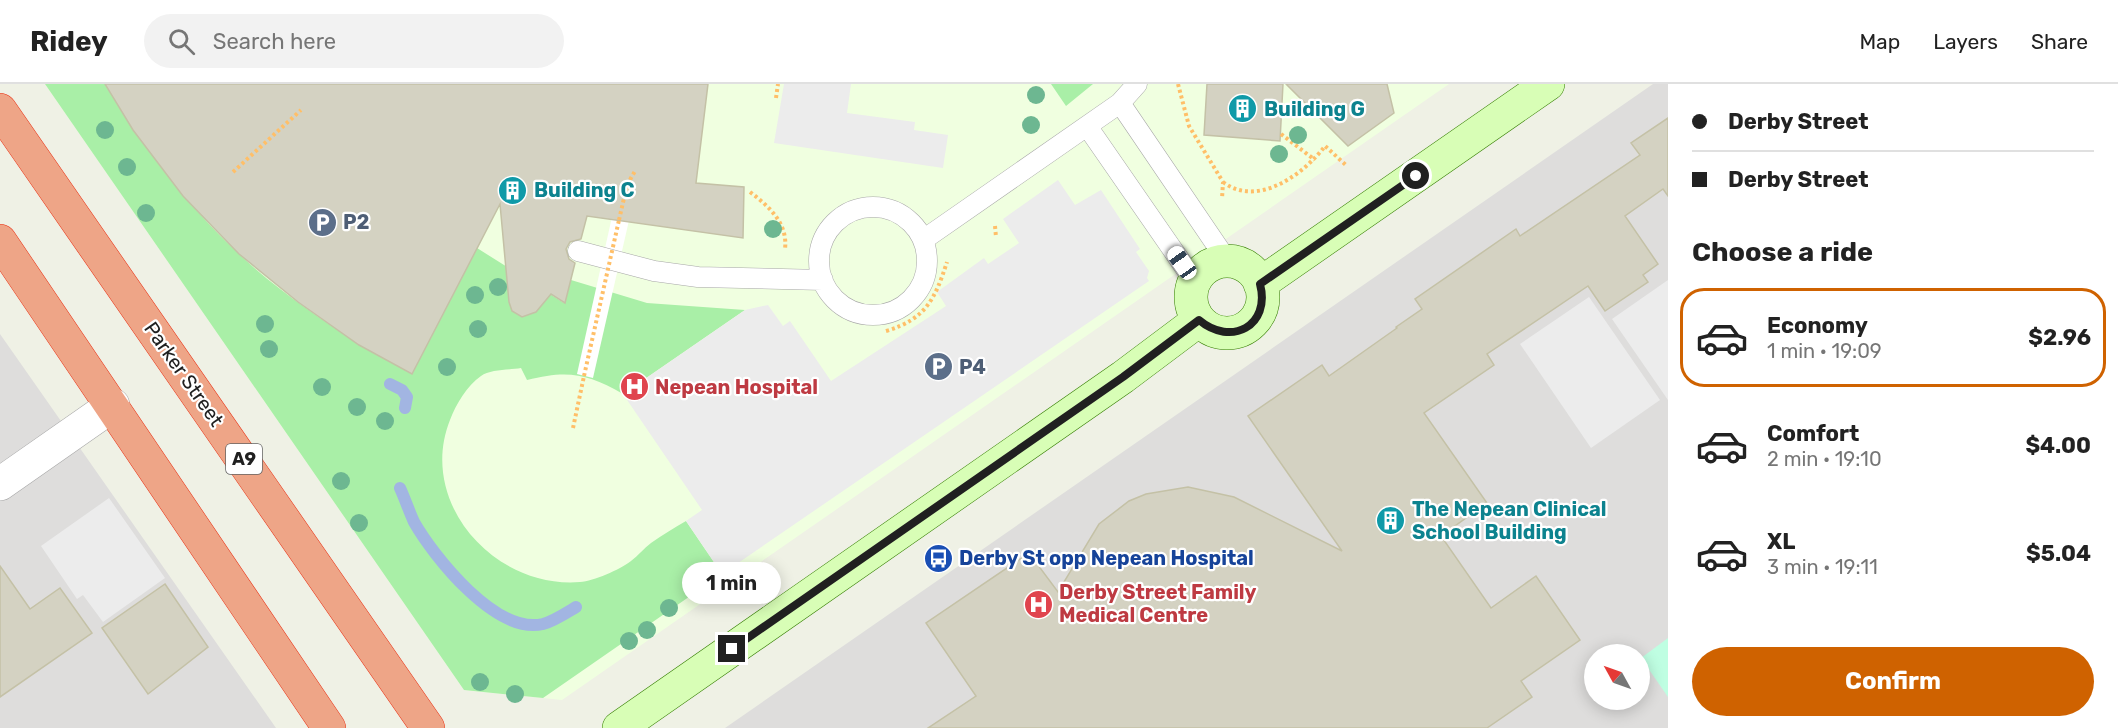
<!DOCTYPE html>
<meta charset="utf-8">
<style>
body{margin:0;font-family:Rubik,sans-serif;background:#f2f2f2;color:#222;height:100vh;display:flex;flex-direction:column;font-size:22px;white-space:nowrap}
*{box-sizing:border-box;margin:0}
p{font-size:20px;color:#767676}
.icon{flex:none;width:33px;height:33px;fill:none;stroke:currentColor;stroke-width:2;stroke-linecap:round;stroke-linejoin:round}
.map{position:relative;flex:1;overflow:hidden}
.panel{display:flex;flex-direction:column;background:#fff;width:450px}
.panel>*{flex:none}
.banner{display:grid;align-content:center;height:132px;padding:0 24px;background:#fff}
.needle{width:39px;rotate:310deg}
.buttons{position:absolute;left:1584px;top:560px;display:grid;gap:12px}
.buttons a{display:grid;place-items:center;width:66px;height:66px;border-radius:50%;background:#fff;box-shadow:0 3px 15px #0003;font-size:30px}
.end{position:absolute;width:27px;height:27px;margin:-14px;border:8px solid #202020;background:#fff;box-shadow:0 0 0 3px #fff}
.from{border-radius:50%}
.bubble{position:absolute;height:42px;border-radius:21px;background:#fff;box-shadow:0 3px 15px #0003;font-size:20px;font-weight:700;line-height:42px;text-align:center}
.car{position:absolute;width:18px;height:36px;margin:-18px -9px;border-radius:8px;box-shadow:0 0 4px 2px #0007;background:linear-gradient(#fff 24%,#345 0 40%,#fff 0 76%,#345 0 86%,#fff 0)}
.banner b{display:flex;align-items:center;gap:21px;height:57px;font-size:22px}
.banner b+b{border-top:2px solid #e0e0e0}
.banner i{width:15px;height:15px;background:#222}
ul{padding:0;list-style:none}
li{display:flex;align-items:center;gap:18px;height:99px;margin:0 12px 9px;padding:0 12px;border:3px solid transparent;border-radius:24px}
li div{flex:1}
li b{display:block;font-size:22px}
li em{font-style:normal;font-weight:700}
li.selected{border-color:#cf6200}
li>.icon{width:54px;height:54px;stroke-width:1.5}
h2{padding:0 24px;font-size:27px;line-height:72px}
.primary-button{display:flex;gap:12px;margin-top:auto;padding:12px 24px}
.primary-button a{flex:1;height:69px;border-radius:36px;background:#cf6200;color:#fff;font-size:24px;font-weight:700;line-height:69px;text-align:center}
header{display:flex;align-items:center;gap:36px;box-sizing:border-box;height:84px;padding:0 30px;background:#fff;border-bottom:2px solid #e0e0e0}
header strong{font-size:28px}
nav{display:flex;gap:33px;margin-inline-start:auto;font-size:21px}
.search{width:420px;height:54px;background:#f2f2f2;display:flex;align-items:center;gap:15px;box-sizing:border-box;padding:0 21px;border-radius:33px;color:#767676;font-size:22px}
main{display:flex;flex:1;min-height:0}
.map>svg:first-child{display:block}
.residential{fill:#dedddc;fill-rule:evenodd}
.education{fill:#f0ffe0}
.grass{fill:#a9efa7}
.park{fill:#bffee2}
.parking{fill:#ececec}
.pier{fill:#fff}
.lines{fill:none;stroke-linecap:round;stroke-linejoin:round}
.stream{stroke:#a2b5e2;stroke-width:12}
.building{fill:#d4d2c2;stroke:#c4c1a6;stroke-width:1.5}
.lane-casing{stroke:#a7a7a7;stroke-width:21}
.street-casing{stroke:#a7a7a7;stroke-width:34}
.secondary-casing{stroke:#347d00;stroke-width:34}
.highway-casing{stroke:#e93418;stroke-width:34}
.path{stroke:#ffbf68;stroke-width:4;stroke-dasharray:3 3;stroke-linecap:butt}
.lane{stroke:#fff;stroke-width:20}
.street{stroke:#fff;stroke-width:33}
.secondary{stroke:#d8feb6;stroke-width:33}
.highway{stroke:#eea587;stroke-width:33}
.path-bridge{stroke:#ffbf68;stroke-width:4;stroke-dasharray:3 3;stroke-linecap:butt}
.tree{fill:#6db791}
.route{stroke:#202020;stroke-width:8}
.labels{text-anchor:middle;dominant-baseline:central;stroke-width:4.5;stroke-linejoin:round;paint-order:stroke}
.shield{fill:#fff;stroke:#636363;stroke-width:1.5}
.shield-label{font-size:18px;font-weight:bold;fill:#202020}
.culture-label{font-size:20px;font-weight:bold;fill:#0d838f;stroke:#fff;text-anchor:start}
.service-label{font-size:20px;font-weight:bold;fill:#4e5e75;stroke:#fff;text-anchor:start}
.street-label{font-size:20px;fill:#202020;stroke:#fff}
.health-label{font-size:20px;font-weight:bold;fill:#be3a42;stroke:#fff;text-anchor:start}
.transit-label{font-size:20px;font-weight:bold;fill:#164399;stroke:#fff;text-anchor:start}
</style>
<header>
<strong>Ridey</strong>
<div class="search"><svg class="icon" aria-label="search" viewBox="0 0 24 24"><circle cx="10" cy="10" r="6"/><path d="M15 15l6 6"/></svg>Search here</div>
<nav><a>Map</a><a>Layers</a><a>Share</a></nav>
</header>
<main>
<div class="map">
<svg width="1668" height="644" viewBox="0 0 1668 644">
<rect width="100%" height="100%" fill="#eff1e5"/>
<!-- residential -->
<path class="residential" d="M1653,0H1668V644H725ZM1594,570H1640V615H1594Z
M0,250L276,644H0Z"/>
<!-- education -->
<path class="education" d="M45,0H1449L562,616L464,606Z"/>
<!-- grass -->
<path class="grass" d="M45,0H105C143,62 185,119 238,169C274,204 318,232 359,261L477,164L564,219L571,196L647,219L745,226L623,310C587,289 567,286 527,296L521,284C510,286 490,285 481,292C467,302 456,320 450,336C417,419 495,505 580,498C594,497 619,486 631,477C638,472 644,464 651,459C662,451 674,444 686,437L722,490L543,614L464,606Z
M1051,0H1093L1066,22Z"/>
<!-- park -->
<path class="park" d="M1668,554V613L1641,574Z"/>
<!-- parking -->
<path class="parking" d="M784,0H851L847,29L915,38L914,46L948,51L943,84L774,59Z
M1058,96L1075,121L1101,106L1140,165L1136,168L1149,187L1147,194L1149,197L722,490L686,437L702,426L623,310L745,226L768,221L783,242L790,237L831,297L946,222L937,208L984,174L988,180L1019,159L1003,135Z
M1668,196V316L1612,235Z
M1589,213L1660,316L1591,364L1520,260Z
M109,414L165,494L103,538L83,511L77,515L41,462Z"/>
<!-- pier -->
<path class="pier" d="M618,106L635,110L593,294L577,290Z"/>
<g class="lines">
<!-- stream -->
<path class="stream" d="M390,300L402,306L407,313L405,324
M400,404C405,415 409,427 414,438C434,473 496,551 543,540C554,537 566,529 576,523"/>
</g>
<!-- building -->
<path class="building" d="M105,0H708L696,99L744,103L743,154L587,132L581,155L570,158L566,165L569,175L575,179L565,219L551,210L536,228L522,233L512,227L509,218L500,120L412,290L359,261L298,218L239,170L183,112L133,46Z
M1207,0H1283L1280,57L1204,51Z
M1286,0H1387L1394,29L1348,62Z
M1668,34V112L1663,105L1625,132L1658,180L1643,191L1648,198L1605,227L1588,202L1487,270L1494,281L1424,329L1487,419L1441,452L1491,524L1536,492L1580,556L1521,597L1532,613L1487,644H928L976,612L926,539L1029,469L1058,508L1099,440L1129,417L1146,410L1188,403L1234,413L1342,467L1248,332L1322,281L1329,292L1397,244L1396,243L1422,225L1415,215L1516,145L1520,152L1640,71L1631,59Z
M0,482L30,525L60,504L92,549L0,613Z
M165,500L208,563L148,610L102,544Z"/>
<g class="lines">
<defs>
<path id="lane" d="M1120,19L1228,178
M1087,42L1195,198
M819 177a54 54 0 1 1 108 0a54 54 0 1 1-108 0Z
M923,156L1120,19L1137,0
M578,167L654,187L698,193L823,196"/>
<path id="street" d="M0,400L113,321"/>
<path id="secondary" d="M1191 213a36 36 0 1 1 72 0a36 36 0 1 1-72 0Z
M1260,200L1548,0
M619,644L1123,293L1199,236"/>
<path id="highway" d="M0,26L428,644
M0,157L329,644"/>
</defs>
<!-- lane casing -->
<use href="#lane" class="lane-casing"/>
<!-- street casing -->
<use href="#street" class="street-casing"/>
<!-- secondary casing -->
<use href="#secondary" class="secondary-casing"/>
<!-- highway casing -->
<use href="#highway" class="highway-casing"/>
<!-- path -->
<path class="path" d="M1178,0L1189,42L1223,98L1222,115
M776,14L778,0
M1281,50L1315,76
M233,88L301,26
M1223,98C1257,124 1303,91 1325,62L1347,82
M750,108C770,123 788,140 785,165
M619,136L627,101L635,87
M995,142L996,153
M886,247C926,235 935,215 947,178
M573,344L584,292"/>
<!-- lane -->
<use href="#lane" class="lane"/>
<!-- street -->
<use href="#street" class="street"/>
<!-- secondary -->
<use href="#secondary" class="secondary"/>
<!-- highway -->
<use href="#highway" class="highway"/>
<!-- path-bridge -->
<path class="path-bridge" d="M584,292L619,136"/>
</g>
<!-- trees -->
<g class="tree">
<circle cx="1036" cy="11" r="9"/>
<circle cx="1031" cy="41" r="9"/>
<circle cx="105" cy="46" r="9"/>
<circle cx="1298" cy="51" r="9"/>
<circle cx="1279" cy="70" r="9"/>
<circle cx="127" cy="83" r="9"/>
<circle cx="146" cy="129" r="9"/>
<circle cx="773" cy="145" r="9"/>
<circle cx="498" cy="203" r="9"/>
<circle cx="475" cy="211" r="9"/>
<circle cx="265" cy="240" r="9"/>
<circle cx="478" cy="245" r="9"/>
<circle cx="269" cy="265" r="9"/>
<circle cx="447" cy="283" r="9"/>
<circle cx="322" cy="303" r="9"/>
<circle cx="357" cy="323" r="9"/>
<circle cx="385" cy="337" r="9"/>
<circle cx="341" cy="397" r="9"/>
<circle cx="359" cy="439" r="9"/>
<circle cx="669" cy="524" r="9"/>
<circle cx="647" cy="546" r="9"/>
<circle cx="629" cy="557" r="9"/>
<circle cx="480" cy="598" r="9"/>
<circle cx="515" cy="610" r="9"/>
</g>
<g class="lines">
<!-- route -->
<path class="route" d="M732,565L1123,293L1199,236C1231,263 1271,242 1260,200L1416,92"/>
</g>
<!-- icons -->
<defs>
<symbol id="building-disc" viewBox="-11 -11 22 22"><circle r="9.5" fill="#0f9aa8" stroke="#fff"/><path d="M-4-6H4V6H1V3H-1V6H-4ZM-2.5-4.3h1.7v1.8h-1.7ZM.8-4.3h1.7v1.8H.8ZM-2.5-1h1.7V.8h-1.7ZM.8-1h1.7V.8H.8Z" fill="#fff"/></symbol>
<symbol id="parking-disc" viewBox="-11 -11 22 22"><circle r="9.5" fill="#5c6f8a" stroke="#fff"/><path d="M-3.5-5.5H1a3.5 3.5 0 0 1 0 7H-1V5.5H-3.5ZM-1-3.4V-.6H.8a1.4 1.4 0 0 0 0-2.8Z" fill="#fff"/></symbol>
<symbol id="hospital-disc" viewBox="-11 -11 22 22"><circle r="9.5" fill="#e0444e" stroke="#fff"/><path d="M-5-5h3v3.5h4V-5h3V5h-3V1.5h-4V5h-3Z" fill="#fff"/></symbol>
<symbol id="bus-disc" viewBox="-11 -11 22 22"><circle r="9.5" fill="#1a4fb4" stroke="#fff"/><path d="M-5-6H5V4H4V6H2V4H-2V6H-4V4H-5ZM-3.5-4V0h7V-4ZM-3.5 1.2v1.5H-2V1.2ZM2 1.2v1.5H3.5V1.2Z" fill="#fff"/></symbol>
</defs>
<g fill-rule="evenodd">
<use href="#building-disc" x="1226" y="8" width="33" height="33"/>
<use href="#building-disc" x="496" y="90" width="33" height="33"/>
<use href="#parking-disc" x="306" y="122" width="33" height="33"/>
<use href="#parking-disc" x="922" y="266" width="33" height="33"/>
<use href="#hospital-disc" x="618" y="286" width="33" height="33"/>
<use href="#building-disc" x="1374" y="420" width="33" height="33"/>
<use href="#bus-disc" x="922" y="458" width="33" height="33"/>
<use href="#hospital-disc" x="1022" y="504" width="33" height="33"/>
</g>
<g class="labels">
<!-- shield labels -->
<rect class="shield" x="226" y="360" width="36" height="30" rx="4.5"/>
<g class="shield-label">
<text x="244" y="375">A9</text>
</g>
<!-- culture labels -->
<g class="culture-label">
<text x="1264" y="25">Building G</text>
<text x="534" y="106">Building C</text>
<text x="1412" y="425">The Nepean Clinical<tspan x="1412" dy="23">School Building</tspan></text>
</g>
<!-- service labels -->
<g class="service-label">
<text x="343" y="138">P2</text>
<text x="959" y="283">P4</text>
</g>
<!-- street labels -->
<g class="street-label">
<text transform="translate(184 290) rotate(55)">Parker Street</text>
</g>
<!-- health labels -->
<g class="health-label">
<text x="655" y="303">Nepean Hospital</text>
<text x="1059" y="508">Derby Street Family<tspan x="1059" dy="23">Medical Centre</tspan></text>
</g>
<!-- transit labels -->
<g class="transit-label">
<text x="959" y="474">Derby St opp Nepean Hospital</text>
</g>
</g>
</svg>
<div class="buttons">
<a><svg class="needle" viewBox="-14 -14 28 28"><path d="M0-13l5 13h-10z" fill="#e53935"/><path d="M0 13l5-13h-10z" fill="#767676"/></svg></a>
</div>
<i class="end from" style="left:1416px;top:92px"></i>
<i class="end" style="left:732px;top:565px"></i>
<div class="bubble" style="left:682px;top:478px;width:99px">1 min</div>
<i class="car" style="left:1182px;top:179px;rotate:325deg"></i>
</div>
<section class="panel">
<div class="banner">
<b><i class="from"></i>Derby Street</b>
<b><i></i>Derby Street</b>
</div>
<h2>Choose a ride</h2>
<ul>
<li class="selected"><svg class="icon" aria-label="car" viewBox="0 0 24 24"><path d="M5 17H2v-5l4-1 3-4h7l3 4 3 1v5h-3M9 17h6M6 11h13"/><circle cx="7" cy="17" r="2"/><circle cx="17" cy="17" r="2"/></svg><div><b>Economy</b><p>1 min · 19:09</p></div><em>$2.96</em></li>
<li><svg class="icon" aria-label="car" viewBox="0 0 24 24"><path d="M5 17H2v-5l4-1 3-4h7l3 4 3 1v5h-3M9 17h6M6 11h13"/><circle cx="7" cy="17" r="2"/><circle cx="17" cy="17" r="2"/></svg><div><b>Comfort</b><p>2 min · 19:10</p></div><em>$4.00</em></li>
<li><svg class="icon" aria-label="car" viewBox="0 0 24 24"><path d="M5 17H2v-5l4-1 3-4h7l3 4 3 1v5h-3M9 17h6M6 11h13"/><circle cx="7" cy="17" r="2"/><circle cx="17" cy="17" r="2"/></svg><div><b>XL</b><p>3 min · 19:11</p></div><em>$5.04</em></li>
</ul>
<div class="primary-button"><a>Confirm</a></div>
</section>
</main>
